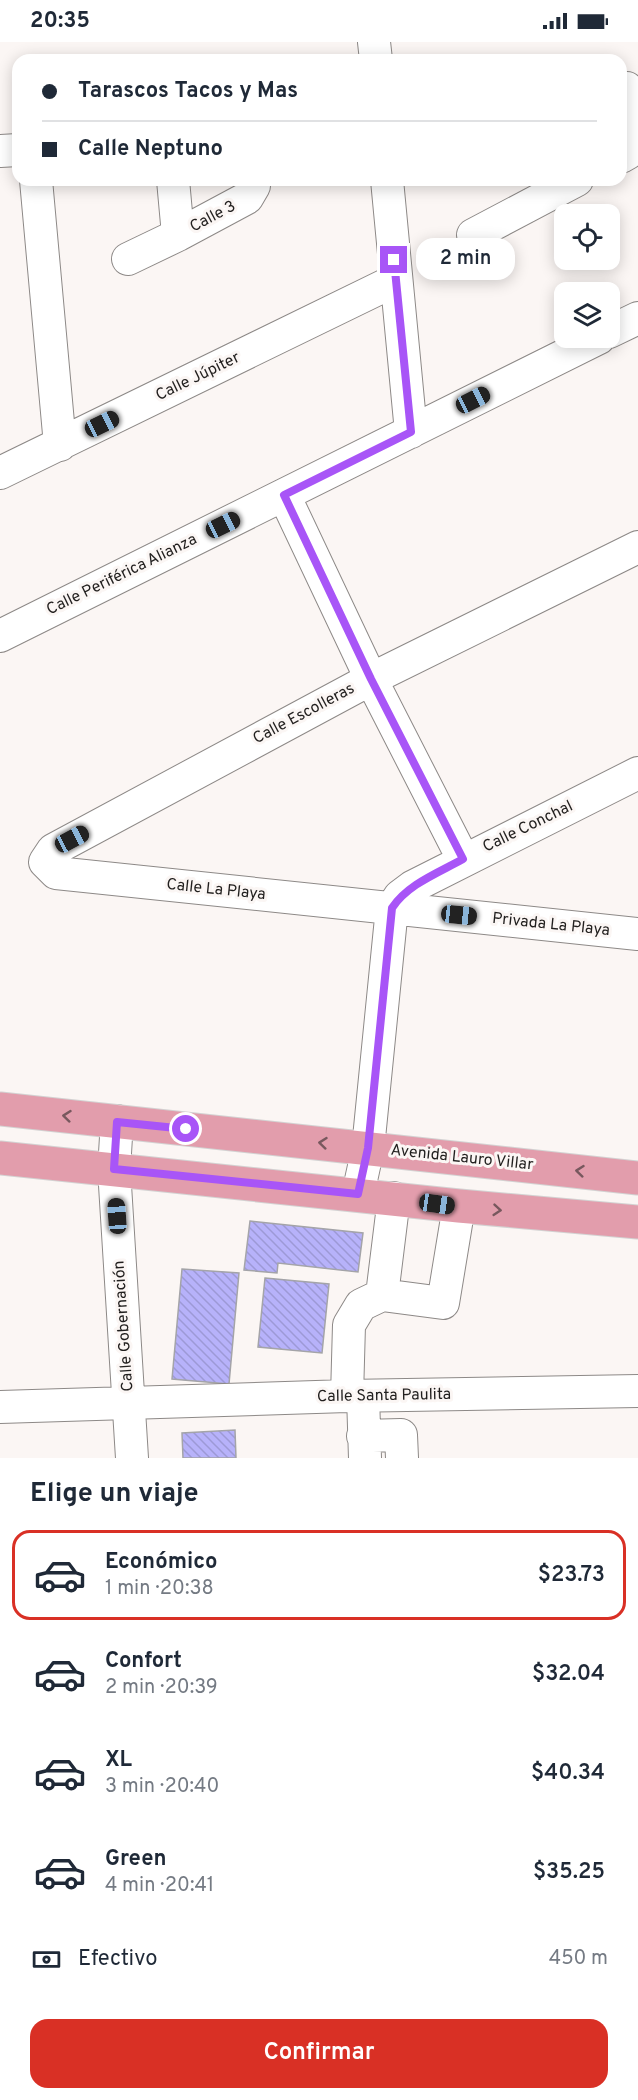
<!DOCTYPE html>
<html lang="es">
<meta charset="utf-8">
<style>
body{margin:0;font-family:Overpass,sans-serif;background:#f6f6f7;color:#1f2937;height:100vh;display:flex;flex-direction:column;font-size:22px;white-space:nowrap}
*{box-sizing:border-box;margin:0}
p{font-size:20px;color:#747a83}
.icon{flex:none;width:33px;height:33px;fill:none;stroke:currentColor;stroke-width:2;stroke-linecap:round;stroke-linejoin:round}
.map{position:relative;height:1416px;overflow:hidden}
.panel{display:flex;flex-direction:column;background:#fff;flex:1}
.panel>*{flex:none}
.banner{position:absolute;left:12px;top:12px;width:615px;height:132px;border-radius:18px;box-shadow:0 3px 15px #0003;display:grid;align-content:center;height:132px;padding:0 30px;background:#fff}
.fabs{position:absolute;left:554px;top:162px;display:grid;gap:12px}
.fabs a{display:grid;place-items:center;width:66px;height:66px;border-radius:12px;background:#fff;box-shadow:0 3px 15px #0003;font-size:30px}
.end{position:absolute;width:27px;height:27px;margin:-14px;border:8px solid #a855f7;background:#fff;box-shadow:0 0 0 3px #fff}
.from{border-radius:50%}
.bubble{position:absolute;height:42px;border-radius:18px;background:#fff;box-shadow:0 3px 15px #0003;font-size:20px;font-weight:600;line-height:42px;text-align:center}
.car{position:absolute;width:18px;height:36px;margin:-18px -9px;border-radius:8px;box-shadow:0 0 4px 2px #0007;background:linear-gradient(#222 24%,#8ab4d8 0 40%,#222 0 76%,#8ab4d8 0 86%,#222 0)}
.banner b{display:flex;align-items:center;gap:21px;height:57px;font-size:22px}
.banner b+b{border-top:2px solid #e0e1e3}
.banner i{width:15px;height:15px;background:#1f2937}
ul{padding:0;list-style:none}
li{display:flex;align-items:center;gap:18px;height:90px;margin:0 12px 9px;padding:0 18px;border:3px solid transparent;border-radius:18px}
li div{flex:1}
li b{display:block;font-size:22px}
li em{font-style:normal;font-weight:600}
li.selected{border-color:#d93025}
li>.icon{width:54px;height:54px;stroke-width:1.5}
h2{padding:0 30px;font-size:27px;line-height:72px}
.pay{display:flex;align-items:center;gap:15px;height:66px;padding:0 30px;font-size:22px}
.pay p{margin-inline-start:auto}
.cta{display:flex;gap:12px;margin-top:auto;padding:12px 30px}
.cta a{flex:1;height:69px;border-radius:18px;background:#d93025;color:#fff;font-size:24px;font-weight:600;line-height:69px;text-align:center}
.status{display:flex;justify-content:space-between;align-items:center;height:42px;padding:0 30px;background:#fff;direction:ltr}
.status svg{height:16px;fill:currentColor}
.map>svg:first-child{display:block}
.building{fill:url(#building-back-hatch);stroke:#a4a4a8;stroke-width:1.5}
.lines{fill:none;stroke-linecap:round;stroke-linejoin:round}
.minor-casing{stroke:#8d8987;stroke-width:34}
.major-casing{stroke:#d3d2d2;stroke-width:35}
.minor{stroke:#fff;stroke-width:32}
.major{stroke:#e29dac;stroke-width:33}
.oneway{stroke:#78585e}
.route{stroke:#a855f7;stroke-width:8}
.labels{text-anchor:middle;dominant-baseline:central;stroke-width:6;stroke-linejoin:round;paint-order:stroke}
.street-label{font-size:16px;fill:#211f1e;stroke:#fbf6f4}
</style>
<div class="status"><b>20:35</b><svg viewBox="0 0 49 12"><path d="M0 12V9h3v3zM5 12V6h3v6zM10 12V3h3v9zM15 12V0h3v12zM26 1h20v11H26zM47 4h2v5h-2z"/></svg></div>
<div class="map">
<svg width="638" height="1416" viewBox="0 0 638 1416">
<defs>
<pattern id="building-back-hatch" width="6" height="6" patternUnits="userSpaceOnUse" patternTransform="scale(1.5)"><rect width="6" height="6" fill="#b7b2fa"/><path d="M-1 5l2 2M0 0l6 6M5-1l2 2" fill="none" stroke="#9d99d6"/></pattern>
</defs>
<rect width="100%" height="100%" fill="#fbf6f4"/>
<!-- building -->
<path class="building" d="M250,1179L363,1191L358,1230L278,1221L277,1231L244,1228Z
M182,1227L239,1231L229,1342L172,1337Z
M265,1236L329,1242L322,1311L258,1305Z
M235,1388L236,1416H183L182,1391Z"/>
<g class="lines">
<defs>
<path id="minor" d="M374,0L376,18
M0,109L18,108
M621,115L628,111L627,46
M36,138L60,403
M173,138L178,193L247,156L254,144V138
M387,138L411,390
M473,193L577,138
M128,217L178,193
M609,290L638,276
M0,431L396,238
M284,453L371,637L463,817
M638,505L371,637L53,808L45,820L56,831L638,892
M0,594L599,296
M117,1079L114,1127L132,1416
M358,1152L368,1106L392,866L400,854L412,845L638,731
M394,1156L382,1253L443,1261L459,1164
M347,1354L349,1283L361,1263L382,1253
M363,1354L365,1416
M0,1365L347,1354L638,1349
M363,1394L401,1393L402,1416"/>
<path id="major" d="M0,1067L638,1136
M0,1116L459,1164L638,1180"/>
</defs>
<!-- minor casing -->
<use href="#minor" class="minor-casing"/>
<!-- major casing -->
<use href="#major" class="major-casing"/>
<!-- minor -->
<use href="#minor" class="minor"/>
<!-- major -->
<use href="#major" class="major"/>
</g>
<!-- one-way arrows -->
<defs><path id="oneway-chevron" d="M-2-3.5L2.5 0L-2 3.5" fill="none" stroke-width="1.6" stroke-linecap="round" stroke-linejoin="round" transform="scale(1.5)"/></defs>
<g class="oneway">
<use href="#oneway-chevron" transform="translate(67 1074) rotate(-174)"/>
<use href="#oneway-chevron" transform="translate(323 1101) rotate(-174)"/>
<use href="#oneway-chevron" transform="translate(580 1129) rotate(-174)"/>
<use href="#oneway-chevron" transform="translate(497 1168) rotate(5)"/>
</g>
<g class="lines">
<!-- route -->
<path class="route" d="M186,1087L117,1080L114,1127L358,1152L368,1106L392,866C408,842 438,831 463,817L371,637L284,453L411,390L394,218"/>
</g>
<g class="labels">
<!-- street labels -->
<g class="street-label">
<text transform="translate(213 175) rotate(-28)">Calle 3</text>
<text transform="translate(198 335) rotate(-26)">Calle Júpiter</text>
<text transform="translate(122 533) rotate(-26)">Calle Periférica Alianza</text>
<text transform="translate(304 672) rotate(-28)">Calle Escolleras</text>
<text transform="translate(528 785) rotate(-26)">Calle Conchal</text>
<text transform="translate(216 848) rotate(6)">Calle La Playa</text>
<text transform="translate(551 883) rotate(6)">Privada La Playa</text>
<text transform="translate(462 1116) rotate(6)">Avenida Lauro Villar</text>
<text transform="translate(124 1284) rotate(-94)">Calle Gobernación</text>
<text transform="translate(384 1354) rotate(-1)">Calle Santa Paulita</text>
</g>
</g>
</svg>
<div class="fabs">
<a><svg class="icon" aria-label="locate" viewBox="0 0 24 24"><circle cx="12" cy="12" r="6"/><path d="M12 2v4M12 18v4M2 12h4M18 12h4"/></svg></a>
<a><svg class="icon" aria-label="layers" viewBox="0 0 24 24"><path d="M12 4l9 5-9 5-9-5zM3 14l9 5 9-5"/></svg></a>
</div>
<i class="end from" style="left:186px;top:1087px"></i>
<i class="end" style="left:394px;top:218px"></i>
<div class="bubble" style="left:416px;top:196px;width:99px">2 min</div>
<i class="car" style="left:473px;top:358px;rotate:63deg"></i>
<i class="car" style="left:102px;top:382px;rotate:64deg"></i>
<i class="car" style="left:223px;top:483px;rotate:64deg"></i>
<i class="car" style="left:72px;top:797px;rotate:62deg"></i>
<i class="car" style="left:459px;top:873px;rotate:96deg"></i>
<i class="car" style="left:437px;top:1162px;rotate:98deg"></i>
<i class="car" style="left:117px;top:1174px;rotate:356deg"></i>
<div class="banner">
<b><i class="from"></i>Tarascos Tacos y Mas</b>
<b><i></i>Calle Neptuno</b>
</div>
</div>
<section class="panel">
<h2>Elige un viaje</h2>
<ul>
<li class="selected"><svg class="icon" aria-label="car" viewBox="0 0 24 24"><path d="M5 17H2v-5l4-1 3-4h7l3 4 3 1v5h-3M9 17h6M6 11h13"/><circle cx="7" cy="17" r="2"/><circle cx="17" cy="17" r="2"/></svg><div><b>Económico</b><p>1 min · 20:38</p></div><em>$23.73</em></li>
<li><svg class="icon" aria-label="car" viewBox="0 0 24 24"><path d="M5 17H2v-5l4-1 3-4h7l3 4 3 1v5h-3M9 17h6M6 11h13"/><circle cx="7" cy="17" r="2"/><circle cx="17" cy="17" r="2"/></svg><div><b>Confort</b><p>2 min · 20:39</p></div><em>$32.04</em></li>
<li><svg class="icon" aria-label="car" viewBox="0 0 24 24"><path d="M5 17H2v-5l4-1 3-4h7l3 4 3 1v5h-3M9 17h6M6 11h13"/><circle cx="7" cy="17" r="2"/><circle cx="17" cy="17" r="2"/></svg><div><b>XL</b><p>3 min · 20:40</p></div><em>$40.34</em></li>
<li><svg class="icon" aria-label="car" viewBox="0 0 24 24"><path d="M5 17H2v-5l4-1 3-4h7l3 4 3 1v5h-3M9 17h6M6 11h13"/><circle cx="7" cy="17" r="2"/><circle cx="17" cy="17" r="2"/></svg><div><b>Green</b><p>4 min · 20:41</p></div><em>$35.25</em></li>
</ul>
<div class="pay"><svg class="icon" aria-label="cash" viewBox="0 0 24 24"><path d="M3 7h18v10H3z"/><circle cx="12" cy="12" r="2"/></svg>Efectivo<p>450 m</p></div>
<div class="cta"><a>Confirmar</a></div>
</section>
